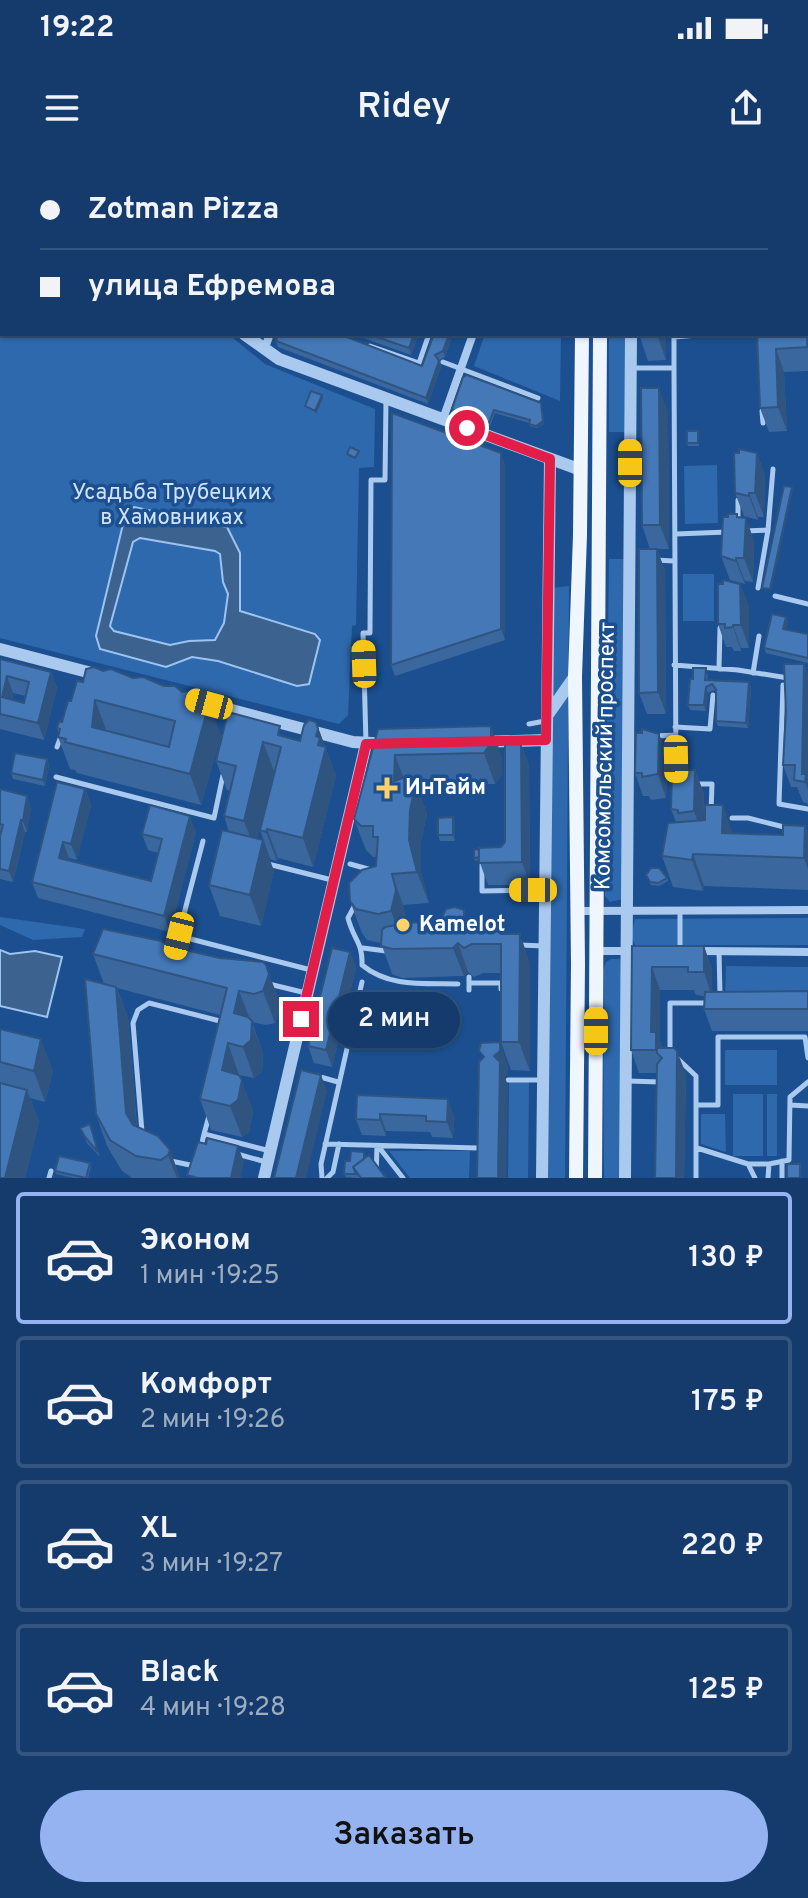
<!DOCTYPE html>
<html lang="ru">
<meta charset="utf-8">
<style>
body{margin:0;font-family:Overpass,sans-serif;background:#214673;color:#f1f3f6;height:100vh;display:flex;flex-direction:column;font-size:30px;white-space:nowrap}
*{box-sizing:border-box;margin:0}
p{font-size:26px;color:#9dadc1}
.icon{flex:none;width:44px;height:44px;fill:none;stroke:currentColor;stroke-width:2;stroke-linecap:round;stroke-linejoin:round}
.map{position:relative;height:1018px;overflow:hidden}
.drawer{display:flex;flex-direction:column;background:#143b6b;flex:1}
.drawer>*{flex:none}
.top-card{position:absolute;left:0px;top:0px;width:808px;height:176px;box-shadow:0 2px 6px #0004,0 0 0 2px #33557e;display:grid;align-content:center;height:176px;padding:0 40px;background:#143b6b}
.end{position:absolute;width:36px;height:36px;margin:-18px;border:10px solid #e11d48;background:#fff;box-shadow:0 0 0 4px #fff}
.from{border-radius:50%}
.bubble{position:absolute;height:56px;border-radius:28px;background:#143b6b;box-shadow:0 2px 6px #0004,0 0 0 2px #33557e;font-size:26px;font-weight:600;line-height:56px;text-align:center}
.car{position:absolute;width:24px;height:48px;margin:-24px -12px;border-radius:10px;box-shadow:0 0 6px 2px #0007;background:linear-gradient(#f5c518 24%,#345 0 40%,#f5c518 0 76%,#345 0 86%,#f5c518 0)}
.top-card b{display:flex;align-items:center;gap:28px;height:76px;font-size:30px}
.top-card b+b{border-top:2px solid #33557e}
.top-card i{width:20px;height:20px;background:#f1f3f6}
ul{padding:14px 0 0;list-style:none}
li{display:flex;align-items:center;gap:24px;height:132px;margin:0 16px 12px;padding:0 24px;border:4px solid #33557e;border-radius:8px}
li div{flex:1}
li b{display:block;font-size:30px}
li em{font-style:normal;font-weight:600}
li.selected{border-color:#95b2f1}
li>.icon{width:72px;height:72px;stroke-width:1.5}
.cta{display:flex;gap:16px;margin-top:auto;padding:16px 40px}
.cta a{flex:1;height:92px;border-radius:48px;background:#95b2f1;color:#111;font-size:32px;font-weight:600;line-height:92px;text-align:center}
.status{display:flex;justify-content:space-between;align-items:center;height:56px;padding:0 40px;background:#143b6b;direction:ltr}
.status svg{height:22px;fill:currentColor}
header{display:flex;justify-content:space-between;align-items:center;height:104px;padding:0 40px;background:#143b6b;font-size:36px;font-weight:600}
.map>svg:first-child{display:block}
.green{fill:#2e69ad}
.water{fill:#3c6290;stroke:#9cc4f0;stroke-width:2;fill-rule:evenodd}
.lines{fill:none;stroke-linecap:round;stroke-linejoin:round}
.service{stroke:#a9c9ee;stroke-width:5}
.minor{stroke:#a9c9ee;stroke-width:8}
.tertiary{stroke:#a9c9ee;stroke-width:12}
.primary{stroke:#f0f6ff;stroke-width:14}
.wall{fill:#3a679d;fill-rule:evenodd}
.shaded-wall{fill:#305480}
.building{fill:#4478b7;stroke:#305480;stroke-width:2;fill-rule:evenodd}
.route{stroke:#e11d48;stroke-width:10}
.poi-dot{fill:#ffd166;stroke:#1b4f8f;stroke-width:3}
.labels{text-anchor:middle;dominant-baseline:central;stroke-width:7;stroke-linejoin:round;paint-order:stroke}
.park-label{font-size:22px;fill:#cfe3fa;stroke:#1b4f8f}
.street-label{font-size:22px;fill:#fff;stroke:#1b4f8f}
.poi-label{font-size:22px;font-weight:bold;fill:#fff;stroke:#1b4f8f;text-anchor:start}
</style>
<div class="status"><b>19:22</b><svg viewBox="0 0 49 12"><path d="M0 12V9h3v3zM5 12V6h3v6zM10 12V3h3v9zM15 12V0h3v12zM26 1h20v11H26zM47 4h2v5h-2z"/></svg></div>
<header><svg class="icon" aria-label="menu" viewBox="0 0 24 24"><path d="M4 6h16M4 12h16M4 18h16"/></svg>Ridey<svg class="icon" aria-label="share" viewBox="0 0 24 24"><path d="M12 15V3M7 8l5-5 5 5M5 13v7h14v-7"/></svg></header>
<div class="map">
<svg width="808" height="1018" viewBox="0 0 808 1018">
<rect width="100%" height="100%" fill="#1b4f8f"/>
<!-- green -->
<path class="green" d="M0,0L17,2H2V174H228L265,204L375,249L374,307L359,308L356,465L352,466L348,555L339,564L0,478Z
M485,174H561L560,241L474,206Z
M609,174H628L627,272H609Z
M717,305L718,363L685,364L684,306Z
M609,399H626L623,739L610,742L605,736Z
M683,414H714V461H683Z
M569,426L565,1018H547L551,428Z
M0,757L85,769L82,777L33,780L0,765Z
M808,758V785H635L631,776L635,759Z
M611,799H620L623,804L622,1018H604L603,810L606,802Z
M726,806L808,807V844L725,843Z
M725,890H777V925H725Z
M509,922H529L528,1018H508Z
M733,934H763V996H733Z
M767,934H777V996H767Z
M701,954H725L726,992L701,984Z
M389,991H470L469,1018H410Z"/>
<!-- water -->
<path class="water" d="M134,347L227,367L240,393V451L315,474L320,480L309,524L297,526L218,501L192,497L166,507L100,489L96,476L124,360L127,352ZM140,378L215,391L220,394L223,422L228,434L224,463L215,480L189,481L170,485L114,471L110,466L133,382Z
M0,790L10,794L35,791L62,797L47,857L0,846Z"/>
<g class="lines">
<!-- service -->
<path class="service" d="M277,0L282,2
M782,0V2
M137,2L138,0
M370,186L419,203L428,177L420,174
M443,202L538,238
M631,208H674V177L709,174
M674,208L676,615
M762,251L763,263
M738,363V340
M744,371L768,370
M676,374L727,372
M655,400L674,401
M758,428L768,370L773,309
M775,436L808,444
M674,505L738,510L788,518
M719,509L720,468
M753,513L759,476
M783,525L779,644L808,649
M529,564L545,561
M675,567L710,569L713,535
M656,576L675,575
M366,583L363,473H370L371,320H385L386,240
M57,587L61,576
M56,617L214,658L223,615
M694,624H712L711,652
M732,658H748L788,668
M268,704L332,720
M350,704L368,709L369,714
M482,705V731L543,730
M355,745L348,758C353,779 363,782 362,805C390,828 425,823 458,824
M179,776L311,810
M519,785L545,786
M363,788L386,791
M680,790V752
M719,791L720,835
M174,792L203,681
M469,817V830
M469,823H501V829
M269,824L306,833
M670,893V843H709
M678,899L696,916V1018
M317,916L338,922
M508,920H543
M627,921L661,922
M696,945H718V877H805L808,898
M790,945L808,946
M142,972L133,863L138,850L149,843L224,862
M204,974L209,956
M325,984L478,988
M378,986L403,1018
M201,987L204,974L270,991
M697,988L748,1004
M237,994L266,1002
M171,1001L190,1005L196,1004
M49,1018L51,1011
M322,1018L321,1004L362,822
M327,1018L333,1012L339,984
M376,1018L377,986
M755,1018L748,1004H769L789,1000L790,937L808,922
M768,1018L769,1004
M782,1018V1001"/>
<!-- minor -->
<path class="minor" d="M329,2L330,0
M534,2V0
M264,190L270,174
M443,259L473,174
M578,751L808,750
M596,791H631
M697,791L808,792"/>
<!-- tertiary -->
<path class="tertiary" d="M29,0L32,2
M806,62L808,61
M244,174L279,199L581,310
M0,489L99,515
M194,540L353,582L390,584
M547,556L575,516
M481,582L546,580
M264,1018L366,584
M542,1018L550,299
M625,1018L631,174"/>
<!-- primary -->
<path class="primary" d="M584,2V0
M602,2V0
M576,1018L578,804L575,516L580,375L582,174
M595,1018L600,174"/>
</g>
<!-- wall -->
<path class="wall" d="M77,0H119L118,2H78Z
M154,0H219L218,2H161Z
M645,0H770V2H645Z
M808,156V211L784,212L787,271L769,272L760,248L757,174H806Z
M352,174H415L417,179L411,195Z
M453,174L445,197L439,200L441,207L428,244L278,187L276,181L422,206Z
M639,174H666V200L648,201Z
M541,243L544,264L537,268L530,266L529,263L495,253L490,266L453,252L452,249Z
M668,252L669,389H650L642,365Z
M698,271L699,286H688L687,283Z
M757,293L765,316L764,357H758V360L744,356L735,333Z
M505,304V480L395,516L391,505Z
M739,357L746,358L754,381L753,422L745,421V424L730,420L721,396Z
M657,389L665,411L666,554H647L639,533Z
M740,424L749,448V488H741V491H734L732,487H726L718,464Z
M786,457L788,463L786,469L808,474V503L766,493L764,488Z
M0,499L51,512L57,528L44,580L0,569ZM13,533L26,536L24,543L12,540Z
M804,504L808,515V644L803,642L797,627H791L783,605Z
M708,514L707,520L749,522L751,528L748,568L718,566L716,561V532L714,530L708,533L706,551L690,550L688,545L693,519Z
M83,522L221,575L201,645L77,613L75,610L70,609L58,577L59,574L57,568L62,562L71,541Z
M228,552L284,576L300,581L316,562L336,616L313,707L278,698L277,701L270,699L260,670L274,611L257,679L274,711L261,766L220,756L209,725L229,672L224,656L230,631L227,630L216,601Z
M378,569L502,597V615L495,624L417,626L427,654L421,681V712L429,743L403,745L407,764L443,761L465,753V761L473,766H501L504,774L530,803V911L511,910L501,882V813H483L474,817L468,812L464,816L402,818L392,814L381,783L367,780L362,773L350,741L376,706L377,697H373L366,690L354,659Z
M659,574L668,597L666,638L651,640L649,636H643L635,613Z
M521,584L529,606L530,725H488L479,700L475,701L474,698L501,687L505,682Z
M47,599L49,605L45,626L13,619L11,613Z
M678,610H695L704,634L703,660L733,673L783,675L805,666L808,673V730L704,726L703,731L673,727L662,696L676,662L671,649Z
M0,629L27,636L31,647L27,672H25L13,722L0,719Z
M85,629L91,645L77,700L69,698L68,700L151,721L158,693L148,690L142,674L196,672L170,772L38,738L32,722Z
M453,657L455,662V681H440L438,675Z
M646,715L667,718L668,721L659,726L651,725Z
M632,786H704L712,810V832L808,831V871H712L704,849V836L696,835L694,830H660V881L662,888L686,914L684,1018H655L657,913H639L631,890Z
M180,789L220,798L263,802L281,845L275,863L266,865L252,862L263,893L262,912L254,918L239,915L253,951L249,972L242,977L211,970L200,939L220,855L117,828L128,858L137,966L170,990L180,1018H132L122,1011L107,986L96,954L104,824L93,794Z
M350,792L356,808L332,907L314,903L308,886Z
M0,869L53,911L45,942L30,938L39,962L25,1018H0Z
M357,935L454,955L453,978L432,977L430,972L386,971V976L362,975L356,959Z
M90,964L100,997L87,983L80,968Z
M365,995V998L386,1018H357L346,1017L344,1014L350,1001Z
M91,1006L88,1018H74L56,1014L55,1011Z"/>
<!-- shaded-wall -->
<path class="shaded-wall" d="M88,0H100L101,2H89Z
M103,0H119L118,2H103Z
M414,174L417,179L411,195L409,188Z
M449,174H453L445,197L443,191Z
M658,174H666V200L658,177Z
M776,189L784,212L787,271L778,247Z
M439,201L441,207L428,244L426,238Z
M659,228L668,252L669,389L660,365Z
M322,235L323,238L316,254L315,251Z
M541,243L544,264L537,268L536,266Z
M501,293L505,304V480L501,469Z
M757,293L765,316L764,357L755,333Z
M792,327L793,330L771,432L770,429Z
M749,333L758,357V360L749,336Z
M737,354L745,374L746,358L754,381L753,422L744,398Z
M657,389L665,411L666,554L658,532Z
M736,398L745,421V424L736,401Z
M740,424L749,448V488L741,465Z
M786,457L788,463L785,474L783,469Z
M733,465L741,488V491L733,467Z
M804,504L808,515V630L802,614Z
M51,512L57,528L44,580L38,563Z
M7,516L13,533L8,554L2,537Z
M749,522L751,528L748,568L746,563Z
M706,527L708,533L706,551L704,545Z
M207,536L221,575L201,645L190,614Z
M95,540L107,572L92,567Z
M316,562L336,616L313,707L303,678L316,576Z
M491,566L502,597V615L495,624L484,593Z
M659,574L668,597L666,638L658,614Z
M263,582L274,611L255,690L244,661Z
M521,584L529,606L530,725L522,702Z
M395,595L407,627L394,621Z
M47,599L49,605L45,626L43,620Z
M687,606L695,627V610L704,634L702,674L694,651Z
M416,622L427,654L421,681V712L429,743L417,712L409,680L410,650Z
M85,629L91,645L77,700L71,684Z
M27,636L31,647L27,672L23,661Z
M723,645L734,677L722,673Z
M190,656L196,672L170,772L164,756Z
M453,657L455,662V681L453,675Z
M21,660L25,672L13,722L9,711Z
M805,666L808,673V709L804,698Z
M267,669L278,698L277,701L266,672Z
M263,680L274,711L261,766L250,735Z
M63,682L69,698L65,714L59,698Z
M693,694L704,726L703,731L692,700Z
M392,714L403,745L407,762L402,782L391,751Z
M520,774L530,803V911L519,882Z
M458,783L468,812L464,816L453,788Z
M704,786L712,810V836L704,812Z
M350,792L356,808L332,907L326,890Z
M652,807L660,830V881L665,896L662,898L658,894L651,872Z
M269,814L281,845L275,863L263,831Z
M116,827L128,858L138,984L126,953Z
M239,831L263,893L262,912L254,918L243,887L234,853Z
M41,879L53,911L45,942L34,911Z
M500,882L508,905V914L505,917L508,926L506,1018H498L494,896Z
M228,883L239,915L234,941L222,910Z
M677,891L686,914L684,1018H676Z
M321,915L327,931L306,1018H296Z
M242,920L253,951L249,972L242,977L230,946Z
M27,930L39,962L25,1018H5Z
M448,939L454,955L453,978L447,962Z
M380,954L386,971V976L380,960Z
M238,986L244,1002L241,1018H231Z
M170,990L180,1018H177L168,995Z"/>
<!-- building -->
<path class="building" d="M120,0H131L136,2H119Z
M186,0H214L213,2H190Z
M340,0H356L355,2H339Z
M382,0H435L434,2H381Z
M481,0H512L511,2H480Z
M690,0H752L724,2H690Z
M806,156H808L807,187L776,189L778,247L760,248L757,174H806Z
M278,174H339L422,206L434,174H449L443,191L435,195L439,201L426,238L276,181Z
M368,174H414L409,188Z
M639,174H658V177H639Z
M467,215L541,243L543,261L536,266L529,264L530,260L494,250L489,263L452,249L463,217Z
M641,228H659L660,365H642Z
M311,231L322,235L315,251L305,246Z
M392,253L501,293V469L391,505Z
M687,271H698V283H687Z
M350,287L359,291L355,298L347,294Z
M739,289L757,293L755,333H749V336L735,333L734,293H739Z
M784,326L792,327L770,429L762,428Z
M728,354H737V357L746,358L744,398H736V401L721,396L723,357H728Z
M639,389H657L658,532L639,533Z
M723,420L740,424L741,465H733V467L725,468V464H718V424H723Z
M772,454L786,457L783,469L808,474V498L764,488Z
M0,499L51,512L38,563L0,554ZM7,516L29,522L24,543L2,537Z
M784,504H804L802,614H806L805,622L794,620L795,605H783L786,552Z
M94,507L103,511L111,509L133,518L143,517L164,526H175L182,532L189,531L196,535L207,536L209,543L190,614L65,582L66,579L58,577L60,569L57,568L59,561L62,562L68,541H71L77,521L83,522L86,509ZM95,540L175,561L169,587L92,567Z
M693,508H706L705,520L749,522L746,563L716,561V529L712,524L706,527L704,545H688L690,519H693Z
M228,552L280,566L278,575L300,581L304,565L309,560L316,562L318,569L316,576L320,578L318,585L326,587L303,678L267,669L266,672L260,670L281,587L263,582L244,661L224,656L236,606L216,601Z
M491,566V583L484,593L395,595L394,621L409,616L416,622L410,650L409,680L417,712L392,714L396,730L391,751L378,754L356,749L350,741L349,723L362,710L376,706L378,677H373V666H361L354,659L378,569Z
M642,569L659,574L658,614L642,617V613H635L636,573H642Z
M505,584H521L522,702L479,703V688L501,687L505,682Z
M15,593L47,599L43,620L11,613Z
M678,606H687V610H695L694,651L678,653V650L671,649L672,610H678Z
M57,622L85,629L71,684L63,682L59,698L151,721L162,679L142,674L150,645L190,656L164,756L32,722Z
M0,629L27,636L23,661L21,660L9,711L0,709V676L3,665L0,664Z
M705,645H723L722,673L783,675V665L805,666L804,698L693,694L692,700L662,696L668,663L705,660Z
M453,657V675H438V658Z
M222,670L263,680L250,735L209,725Z
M474,689L479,690V697L474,698Z
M651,708H659L667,718L658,723L650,722L646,715Z
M455,747L464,750V760L459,764L453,760L443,761L442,757L446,749Z
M453,760L459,764L464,760L473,766H501V774H520L519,882H501V784H472L464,788L458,783L453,788L392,789L381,786L382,770L385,767L408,763Z
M103,769L161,781L180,789L220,798L263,802L266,805L269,814L263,831L254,834L239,831L234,853L248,857L252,861L251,880L243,887L228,883L222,910L239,915L242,920L238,940L230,946L200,939L227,828L93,794Z
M632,786H704V812H688V807H652L651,872H656V890H631Z
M332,788L350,792L326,890L308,886Z
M85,819L116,827L126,953L133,965L158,976L170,990L168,995L161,1000L136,996L110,980L96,954Z
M808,831V849H704L705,832Z
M0,869L41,879L34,911L0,902Z
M500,882V891L494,896L500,902L498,1018H477L479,902L484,897L479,891L481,883Z
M657,888H674L677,891L676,1018H655L657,904L662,898L657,893Z
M301,910L321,915L296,1018H274Z
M0,923L27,930L5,1018H0Z
M357,935L448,939L447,962L426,961V956L380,954V960L356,959Z
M90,964L98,992L85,977L80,968Z
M207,978L238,986L231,1018H198L187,1015L198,982L206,984Z
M351,991L364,992V999L353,1007L356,1014H344L345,1001H350Z
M369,995L386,1018H361L353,1007Z
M59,996L90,1003L86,1018L55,1011Z
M787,1004H800V1018H787Z"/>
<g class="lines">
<!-- route -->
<path class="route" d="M301,859L366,584L546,580L550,299L467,268"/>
</g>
<!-- markers -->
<g class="poi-dot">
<path d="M383 616h8v8h8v8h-8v8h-8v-8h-8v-8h8z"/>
<circle cx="403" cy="765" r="8"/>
</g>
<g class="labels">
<!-- park labels -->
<g class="park-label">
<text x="172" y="333">Усадьба Трубецких<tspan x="172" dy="25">в Хамовниках</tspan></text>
</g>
<!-- street labels -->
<g class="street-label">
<text transform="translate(606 596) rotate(-89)">Комсомольский проспект</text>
</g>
<!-- poi labels -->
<g class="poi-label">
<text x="405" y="628">ИнТайм</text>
<text x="419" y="765">Kamelot</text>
</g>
</g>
</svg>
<i class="end from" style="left:467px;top:268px"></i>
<i class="end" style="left:301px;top:859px"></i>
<div class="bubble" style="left:328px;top:832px;width:132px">2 мин</div>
<i class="car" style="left:630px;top:303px;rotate:0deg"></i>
<i class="car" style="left:364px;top:504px;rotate:358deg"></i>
<i class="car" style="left:209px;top:544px;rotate:285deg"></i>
<i class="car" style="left:676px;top:599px;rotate:179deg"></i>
<i class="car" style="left:533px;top:730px;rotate:270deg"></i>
<i class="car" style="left:179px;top:776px;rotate:194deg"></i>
<i class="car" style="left:596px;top:871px;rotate:0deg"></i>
<div class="top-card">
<b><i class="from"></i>Zotman Pizza</b>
<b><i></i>улица Ефремова</b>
</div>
</div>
<section class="drawer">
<ul>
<li class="selected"><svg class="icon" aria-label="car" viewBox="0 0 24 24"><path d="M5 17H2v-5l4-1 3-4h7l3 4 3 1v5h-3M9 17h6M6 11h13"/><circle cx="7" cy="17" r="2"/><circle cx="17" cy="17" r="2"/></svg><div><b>Эконом</b><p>1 мин · 19:25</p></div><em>130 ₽</em></li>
<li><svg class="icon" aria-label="car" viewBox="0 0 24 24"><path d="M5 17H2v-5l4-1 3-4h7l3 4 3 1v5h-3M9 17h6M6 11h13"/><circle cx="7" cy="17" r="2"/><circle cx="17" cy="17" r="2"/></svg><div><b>Комфорт</b><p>2 мин · 19:26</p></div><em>175 ₽</em></li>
<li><svg class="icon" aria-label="car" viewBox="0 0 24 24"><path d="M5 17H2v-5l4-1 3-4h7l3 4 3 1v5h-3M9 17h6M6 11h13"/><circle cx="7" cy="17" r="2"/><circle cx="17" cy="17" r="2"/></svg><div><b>XL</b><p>3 мин · 19:27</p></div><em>220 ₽</em></li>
<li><svg class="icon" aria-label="car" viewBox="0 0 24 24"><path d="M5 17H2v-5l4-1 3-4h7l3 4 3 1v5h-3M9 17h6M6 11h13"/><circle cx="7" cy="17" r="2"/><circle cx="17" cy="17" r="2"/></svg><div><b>Black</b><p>4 мин · 19:28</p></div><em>125 ₽</em></li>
</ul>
<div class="cta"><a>Заказать</a></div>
</section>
